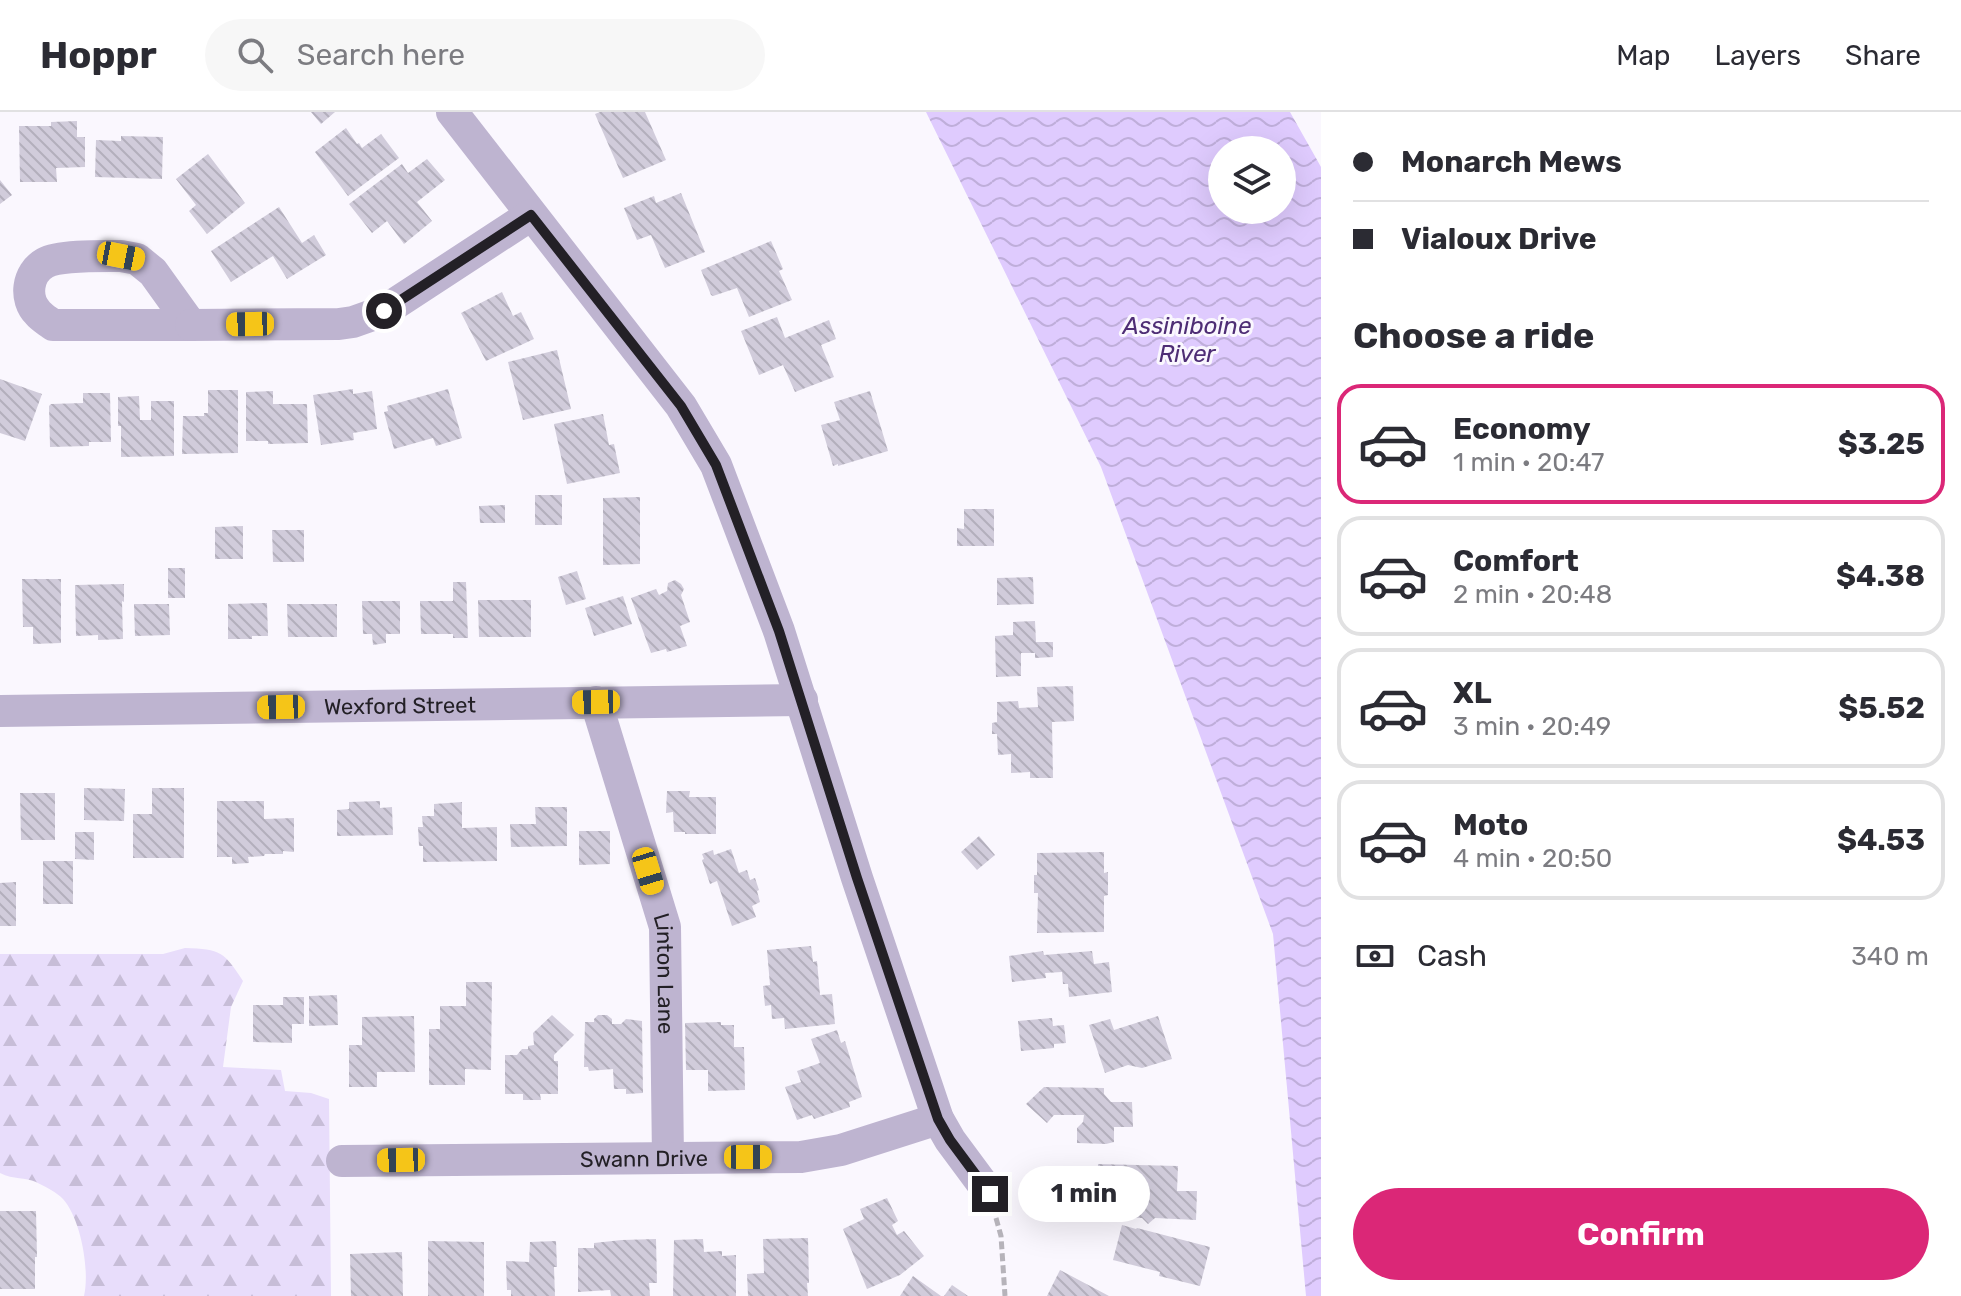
<!DOCTYPE html>
<meta charset="utf-8">
<style>
body{margin:0;font-family:Rubik,sans-serif;background:#f7f7f7;color:#2b2b33;height:100vh;display:flex;flex-direction:column;font-size:30px;white-space:nowrap}
*{box-sizing:border-box;margin:0}
p{font-size:26px;color:#7c7c81}
.icon{flex:none;width:44px;height:44px;fill:none;stroke:currentColor;stroke-width:2;stroke-linecap:round;stroke-linejoin:round}
.map{position:relative;flex:1;overflow:hidden}
.details{display:flex;flex-direction:column;background:#fff;width:640px}
.details>*{flex:none}
.hud{display:grid;align-content:center;height:176px;padding:0 32px;background:#fff}
.buttons{position:absolute;left:1208px;top:24px;display:grid;gap:16px}
.buttons a{display:grid;place-items:center;width:88px;height:88px;border-radius:50%;background:#fff;box-shadow:0 8px 32px #0002;font-size:40px}
.end{position:absolute;width:36px;height:36px;margin:-18px;border:10px solid #232026;background:#fff;box-shadow:0 0 0 4px #fff}
.from{border-radius:50%}
.bubble{position:absolute;height:56px;border-radius:28px;background:#fff;box-shadow:0 8px 32px #0002;font-size:26px;font-weight:700;line-height:56px;text-align:center}
.car{position:absolute;width:24px;height:48px;margin:-24px -12px;border-radius:10px;box-shadow:0 0 6px 2px #0007;background:linear-gradient(#f5c518 24%,#345 0 40%,#f5c518 0 76%,#345 0 86%,#f5c518 0)}
.hud b{display:flex;align-items:center;gap:28px;height:76px;font-size:30px}
.hud b+b{border-top:2px solid #e1e1e2}
.hud i{width:20px;height:20px;background:#2b2b33}
ul{padding:0;list-style:none}
li{display:flex;align-items:center;gap:24px;height:120px;margin:0 16px 12px;padding:0 16px;border:4px solid #e1e1e2;border-radius:24px}
li div{flex:1}
li b{display:block;font-size:30px}
li em{font-style:normal;font-weight:700}
li.on{border-color:#db2777}
li>.icon{width:72px;height:72px;stroke-width:1.5}
h2{padding:0 32px;font-size:36px;line-height:96px}
.pay{display:flex;align-items:center;gap:20px;height:88px;padding:0 32px;font-size:30px}
.pay p{margin-inline-start:auto}
.action{display:flex;gap:16px;margin-top:auto;padding:16px 32px}
.action a{flex:1;height:92px;border-radius:48px;background:#db2777;color:#fff;font-size:32px;font-weight:700;line-height:92px;text-align:center}
header{display:flex;align-items:center;gap:48px;box-sizing:border-box;height:112px;padding:0 40px;background:#fff;border-bottom:2px solid #e1e1e2}
header strong{font-size:38px}
nav{display:flex;gap:44px;margin-inline-start:auto;font-size:28px}
.search{width:560px;height:72px;background:#f7f7f7;display:flex;align-items:center;gap:20px;box-sizing:border-box;padding:0 28px;border-radius:44px;color:#7c7c81;font-size:30px}
main{display:flex;flex:1;min-height:0}
.map>svg:first-child{display:block}
.forest{fill:url(#forest-firs)}
.water{fill:url(#water-waves);fill-rule:evenodd}
.building{fill:url(#building-back-hatch)}
.lines{fill:none;stroke-linecap:round;stroke-linejoin:round}
.path{stroke:#b6b3ba;stroke-width:5;stroke-dasharray:8 4;stroke-linecap:butt}
.minor{stroke:#beb4d0;stroke-width:32}
.route{stroke:#232026;stroke-width:10}
.labels{text-anchor:middle;dominant-baseline:central;stroke-width:6;stroke-linejoin:round;paint-order:stroke}
.street-label{font-size:22px;fill:#232026;stroke:#faf7fe}
.water-label{font-size:24px;font-style:italic;fill:#4e2d75;stroke:#faf7fe}
</style>
<header>
<strong>Hoppr</strong>
<div class="search"><svg class="icon" aria-label="search" viewBox="0 0 24 24"><circle cx="10" cy="10" r="6"/><path d="M15 15l6 6"/></svg>Search here</div>
<nav><a>Map</a><a>Layers</a><a>Share</a></nav>
</header>
<main>
<div class="map">
<svg width="1321" height="1184" viewBox="0 0 1321 1184">
<defs>
<pattern id="forest-firs" width="22" height="20" patternUnits="userSpaceOnUse" patternTransform="scale(2)"><rect width="22" height="20" fill="#e8ddfb"/><path d="M5 1l3.5 6h-7zM16 11l3.5 6h-7z" fill="#c7bdd7"/></pattern>
<pattern id="water-waves" width="16" height="10" patternUnits="userSpaceOnUse" patternTransform="scale(2)"><rect width="16" height="10" fill="#dfcbfe"/><path d="M0 5q4-4 8 0t8 0" fill="none" stroke="#bfaeda"/></pattern>
<pattern id="building-back-hatch" width="6" height="6" patternUnits="userSpaceOnUse" patternTransform="scale(2)"><rect width="6" height="6" fill="#d1ccdb"/><path d="M-1 5l2 2M0 0l6 6M5-1l2 2" fill="none" stroke="#b3afbc"/></pattern>
</defs>
<rect width="100%" height="100%" fill="#faf7fe"/>
<!-- forest -->
<path class="forest" d="M185,836C221,837 224,840 243,869L231,895L223,955L281,958L285,979L311,981L329,987L331,1184H84C90,1159 81,1107 63,1087C58,1081 44,1074 36,1070C25,1065 14,1068 0,1061V842H163Z"/>
<!-- water -->
<path class="water" d="M926,0H1290L1321,55V1184H1306L1273,822L1101,355ZM1222,38H1282V98H1222Z"/>
<!-- building -->
<path class="building" d="M311,0H335L321,12Z
M600,0H645L666,48L623,66L595,2Z
M77,9V25H85V55L56,56L57,70H20L19,14H51V10Z
M346,16L357,32L359,31L362,36L381,22L399,46L348,84L315,40Z
M121,24L163,25L162,67L95,65L96,28L121,29Z
M208,42L245,91L207,122L189,99L196,93L176,67Z
M427,47L445,68L417,90L432,109L404,132L387,109L372,121L349,92L402,52L408,61Z
M0,68L12,83L0,92Z
M681,81L705,140L665,156L651,123L637,128L624,96L654,84L656,91Z
M279,95L302,131L314,123L326,143L287,167L273,144L231,170L211,139Z
M771,129L783,157L779,159L792,188L749,205L737,176L713,184L711,183L701,158Z
M502,180L513,204L521,200L534,227L486,249L461,201Z
M777,205L785,226L829,208L836,227L821,233L834,265L795,280L783,253L759,263L741,219Z
M557,238L571,297L523,308L508,250Z
M0,267L42,282L25,329L0,321Z
M353,277V282L372,279L377,317L353,321L354,328L321,333L313,283Z
M448,277L462,326L436,334L433,326L394,337L384,300L388,299L387,294Z
M208,278H238V341L182,342L183,304H204V301H208Z
M273,279V292H307L308,331L268,332V329H246V280Z
M870,279L888,339L838,354V352L833,354L821,313L840,308L834,290Z
M83,281H110L111,330H89V334L50,335L49,294L51,292L83,291Z
M139,284L140,308H151V289H174V344L121,345V314H118V285Z
M603,302L609,333L614,332L620,361L567,372L554,312Z
M535,383H562V413H535Z
M640,385V452L603,453V386Z
M505,393V411H480L479,394Z
M964,397H994V434H957V416L964,417Z
M243,414V447H215V415Z
M272,418H304V450H273Z
M168,456H185V486H168Z
M577,459L586,487L566,493L558,465Z
M1033,465L1034,492L997,493V466Z
M22,467H61V531L33,532V515H23Z
M675,468L681,472L684,477L681,483L690,510L680,514L687,534L667,540L666,537L651,541L631,486L656,477L659,483L667,479L668,471Z
M453,470H466L468,526H453V522H421L420,489H453Z
M124,472V490L122,489L123,527L98,528V523L76,524L75,473Z
M623,484L632,512L594,524L585,496Z
M478,488H531V525H479Z
M362,489H400V522H386V531L373,533L372,522H363Z
M267,491L268,524H252V527H228V492Z
M134,492H169L170,523L135,524Z
M287,492H337V525H288Z
M1035,509L1036,530H1053V545L1035,546V541H1021V564L996,565L995,524L1013,523V510Z
M1073,574L1074,609L1052,610L1053,666H1030V660L1011,661V642L998,643L997,622H992V611L997,610V590L1018,589L1019,596L1038,595L1037,575Z
M84,676L125,677L124,709L84,708Z
M152,676H184V746H133V702H152Z
M667,679H690L689,685H716V722H685V720H674L673,700L666,701Z
M20,681H55V728H21Z
M217,689H264V707L294,706V740L283,739V742H265L264,744L248,745L249,751L232,752V745H217Z
M380,689V696L392,695L393,723L337,724V698L349,697V690Z
M462,690V716L497,715V749L423,750V734H419L418,715H423L422,704H434V692Z
M535,695H567V734L511,735L510,712H536Z
M579,719H610V752L579,753Z
M75,720H94V748L75,747Z
M979,724L995,743L977,758L961,740Z
M731,737L739,761L747,758L750,768L755,766L759,778L757,779L760,790L752,794L756,805L732,814L717,769L710,772L702,748L704,747L702,742L713,738L714,743Z
M1104,740V761L1108,760V783L1104,784V820L1037,821L1038,781H1034V763H1037V741Z
M43,749H73V792H43Z
M16,770V814H0V771Z
M811,834L813,850L817,849L820,883L832,882L835,912L785,917L784,906L772,907L771,893L765,894L763,874L770,873L767,838Z
M1043,839L1044,843L1092,839L1094,852L1109,850L1112,880L1069,885L1068,872H1063L1062,860L1045,861L1046,866L1012,870L1009,844Z
M466,870H492L491,958L465,957V973H429V917H440V894H466Z
M337,883L338,913L309,914V884Z
M283,885H304V912H292V931L253,930V893H283Z
M552,903L574,923L554,943V949H558V982H540L541,988H523V982H505V943H517L522,937H528V934L534,933L533,921Z
M598,903H607L612,907V912H621L626,907L642,909L643,981L626,982V977H614L613,957L589,959L588,955H584L585,910H594V907Z
M414,904L415,960H377V975H349V933H362V905Z
M1158,904L1172,947L1142,956L1128,953L1105,961L1089,913L1110,907L1114,918Z
M1052,906L1053,914L1064,913L1066,931L1054,932V936L1021,939L1018,909Z
M721,910V913H734V935H744L745,978L708,979V958H686L685,911Z
M837,918L841,931L845,929L862,985L849,990L850,995L814,1007L812,1003L797,1008L785,975L801,970L797,959L820,951L811,927Z
M1044,975L1104,976V982L1111,990H1132L1133,1015H1114V1030L1106,1032L1077,1031V1016L1083,1010L1084,1003H1054L1047,1011L1026,992Z
M1098,1052L1178,1054L1177,1079H1197L1196,1108L1155,1106L1148,1112L1142,1106H1116V1098H1118L1117,1081L1097,1080Z
M887,1086L898,1109L892,1113L897,1123L904,1119L924,1144L900,1163L867,1177L843,1117L864,1107L860,1097Z
M0,1099H36L37,1145H35V1177H0Z
M1122,1113L1136,1117L1137,1116L1210,1135L1200,1174L1159,1164L1160,1160L1113,1148Z
M808,1126L809,1171H807L808,1184H748L747,1162L764,1161L763,1127Z
M656,1127L657,1171H649L650,1184H611L610,1178L578,1180V1136H594V1131L622,1128Z
M703,1127L704,1140L722,1139V1144L736,1143V1184H673L674,1128Z
M428,1129L484,1130V1184H428Z
M556,1129L557,1155H554L555,1184H511V1178H507L506,1149L529,1150L530,1130Z
M402,1140L403,1184H351L350,1142Z
M1060,1158L1109,1184H1047Z
M913,1164L941,1184H900Z
M952,1173L968,1184H944Z"/>
<g class="lines">
<!-- path -->
<path class="path" d="M996,1106L1001,1124L1005,1184"/>
<!-- minor -->
<g class="minor">
<path d="M452,0L681,294L716,353L779,519L857,766L938,1007L950,1028L990,1082"/>
<path d="M121,144L137,147L153,160L191,213H53C48,209 42,206 38,201C24,187 27,161 45,151C59,143 103,144 121,144Z"/>
<path d="M191,213L339,212L353,210L384,199L531,103"/>
<path id="s1" d="M596,590L665,815L668,1046"/>
<path id="s2" d="M0,599L802,588"/>
<path id="s3" d="M342,1049L801,1045L841,1038L938,1007"/>
</g>
</g>
<g class="lines">
<!-- route -->
<path class="route" d="M384,199L531,103L681,294L716,353L779,519L857,766L938,1007L950,1028L990,1082"/>
</g>
<g class="labels">
<!-- street labels -->
<g class="street-label">
<text stroke="none"><textPath href="#s2" startOffset="400">Wexford Street</textPath></text>
<text stroke="none"><textPath href="#s1" startOffset="282">Linton Lane</textPath></text>
<text stroke="none"><textPath href="#s3" startOffset="302">Swann Drive</textPath></text>
</g>
<!-- water labels -->
<g class="water-label">
<text x="1187" y="214">Assiniboine<tspan x="1187" dy="28">River</tspan></text>
</g>
</g>
</svg>
<div class="buttons">
<a><svg class="icon" aria-label="layers" viewBox="0 0 24 24"><path d="M12 4l9 5-9 5-9-5zM3 14l9 5 9-5"/></svg></a>
</div>
<i class="end from" style="left:384px;top:199px"></i>
<i class="end" style="left:990px;top:1082px"></i>
<div class="bubble" style="left:1018px;top:1054px;width:132px">1 min</div>
<i class="car" style="left:121px;top:144px;rotate:101deg"></i>
<i class="car" style="left:250px;top:212px;rotate:269deg"></i>
<i class="car" style="left:596px;top:590px;rotate:269deg"></i>
<i class="car" style="left:281px;top:595px;rotate:269deg"></i>
<i class="car" style="left:648px;top:759px;rotate:163deg"></i>
<i class="car" style="left:748px;top:1045px;rotate:90deg"></i>
<i class="car" style="left:401px;top:1048px;rotate:269deg"></i>
</div>
<section class="details">
<div class="hud">
<b><i class="from"></i>Monarch Mews</b>
<b><i></i>Vialoux Drive</b>
</div>
<h2>Choose a ride</h2>
<ul>
<li class="on"><svg class="icon" aria-label="car" viewBox="0 0 24 24"><path d="M5 17H2v-5l4-1 3-4h7l3 4 3 1v5h-3M9 17h6M6 11h13"/><circle cx="7" cy="17" r="2"/><circle cx="17" cy="17" r="2"/></svg><div><b>Economy</b><p>1 min · 20:47</p></div><em>$3.25</em></li>
<li><svg class="icon" aria-label="car" viewBox="0 0 24 24"><path d="M5 17H2v-5l4-1 3-4h7l3 4 3 1v5h-3M9 17h6M6 11h13"/><circle cx="7" cy="17" r="2"/><circle cx="17" cy="17" r="2"/></svg><div><b>Comfort</b><p>2 min · 20:48</p></div><em>$4.38</em></li>
<li><svg class="icon" aria-label="car" viewBox="0 0 24 24"><path d="M5 17H2v-5l4-1 3-4h7l3 4 3 1v5h-3M9 17h6M6 11h13"/><circle cx="7" cy="17" r="2"/><circle cx="17" cy="17" r="2"/></svg><div><b>XL</b><p>3 min · 20:49</p></div><em>$5.52</em></li>
<li><svg class="icon" aria-label="car" viewBox="0 0 24 24"><path d="M5 17H2v-5l4-1 3-4h7l3 4 3 1v5h-3M9 17h6M6 11h13"/><circle cx="7" cy="17" r="2"/><circle cx="17" cy="17" r="2"/></svg><div><b>Moto</b><p>4 min · 20:50</p></div><em>$4.53</em></li>
</ul>
<div class="pay"><svg class="icon" aria-label="cash" viewBox="0 0 24 24"><path d="M3 7h18v10H3z"/><circle cx="12" cy="12" r="2"/></svg>Cash<p>340 m</p></div>
<div class="action"><a>Confirm</a></div>
</section>
</main>
